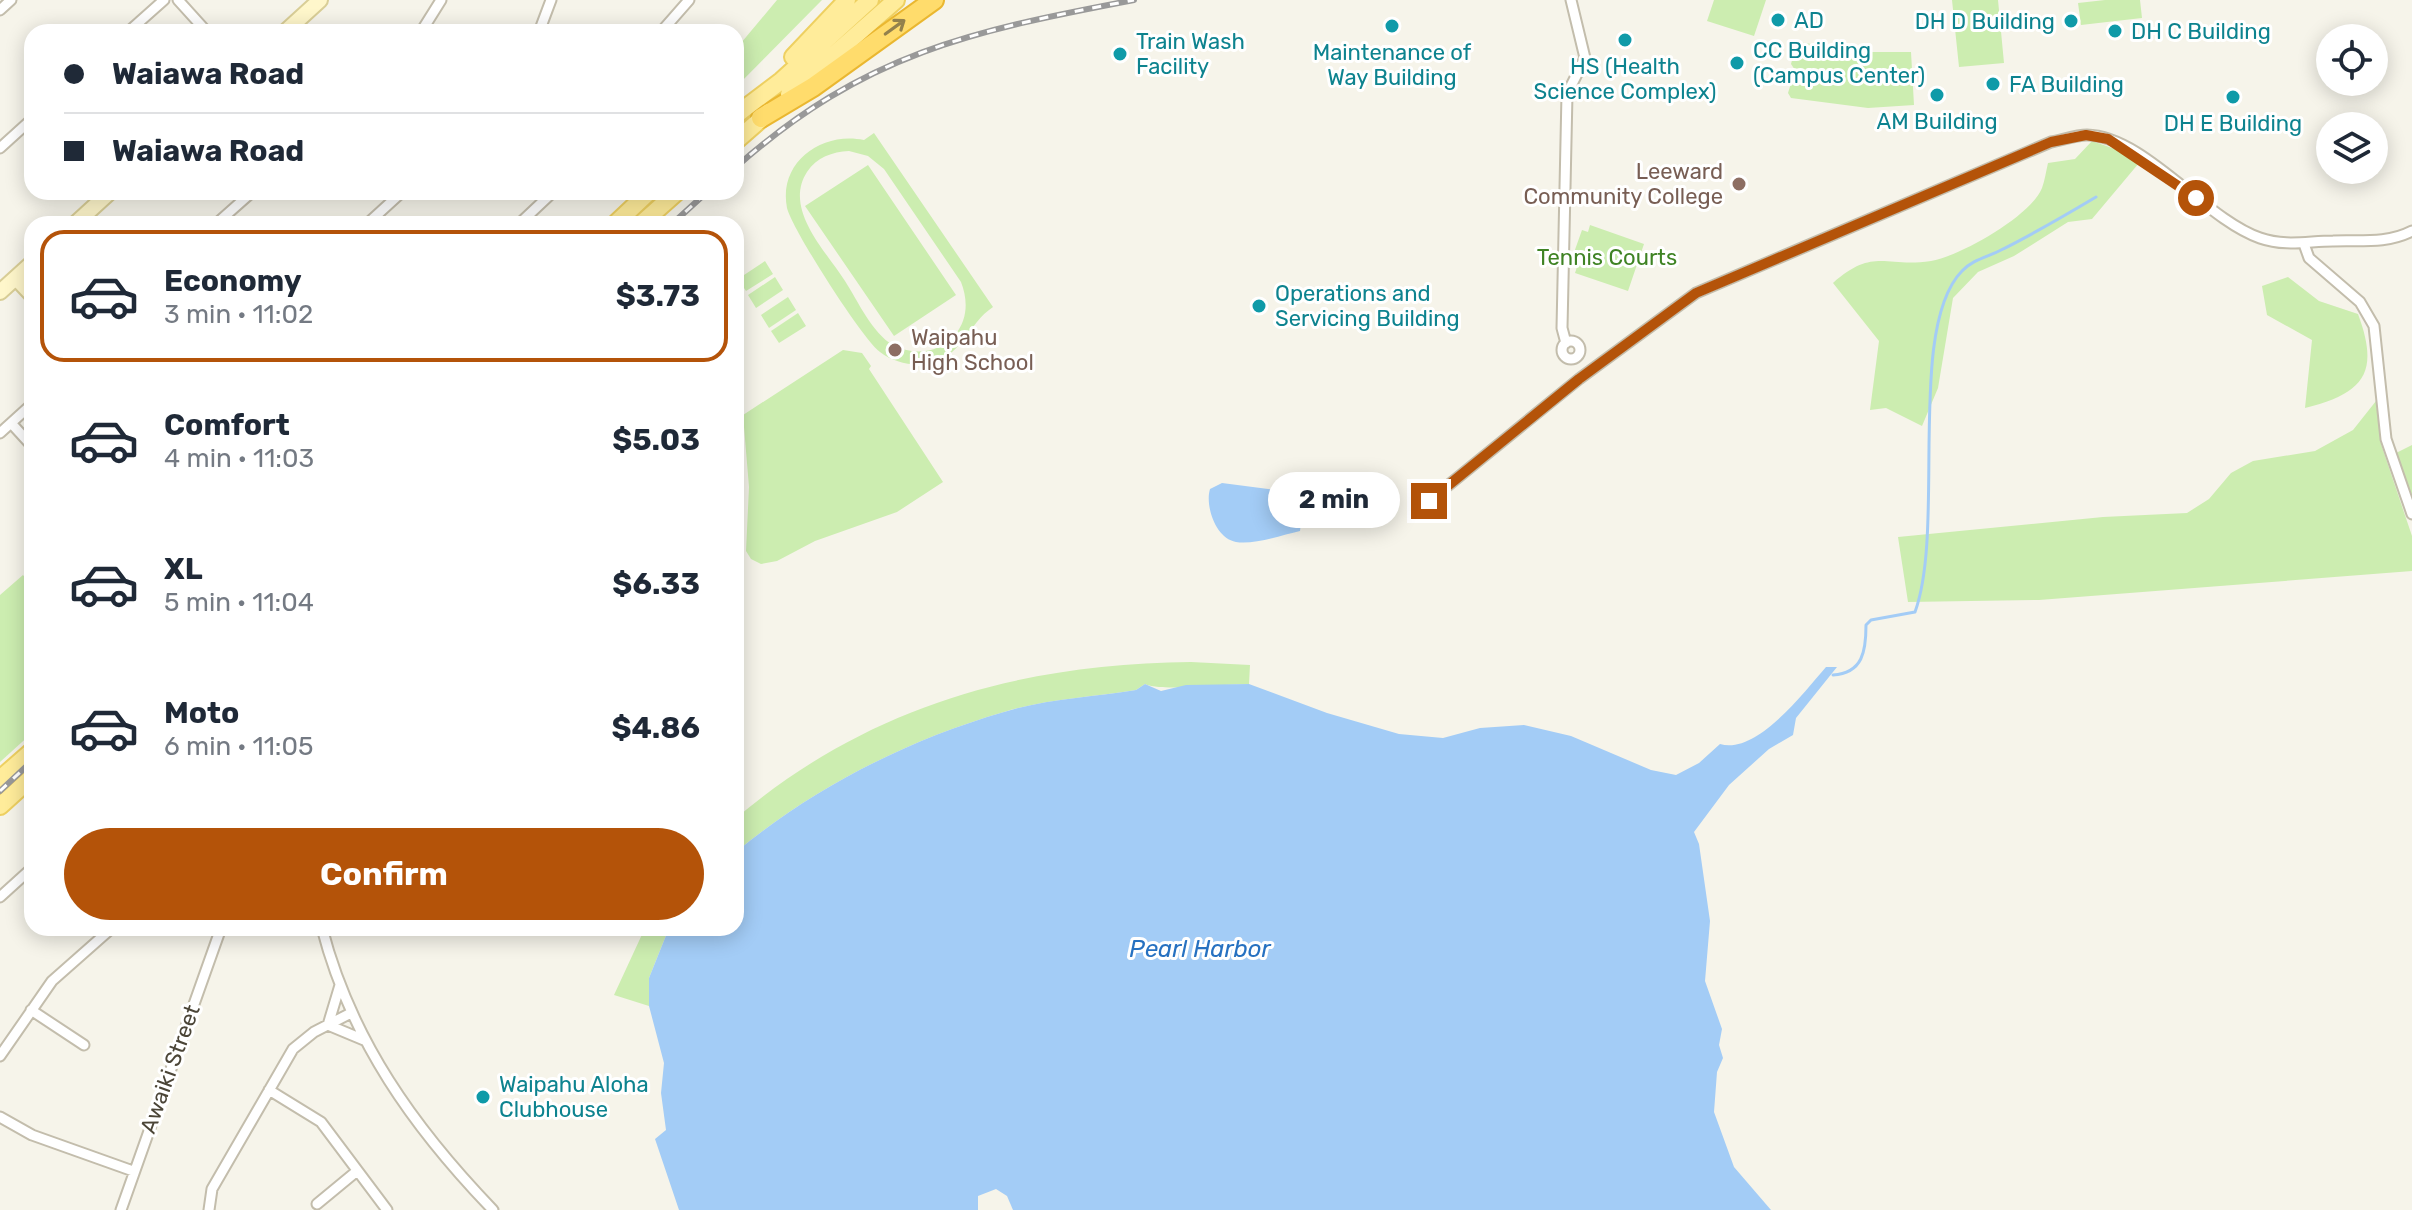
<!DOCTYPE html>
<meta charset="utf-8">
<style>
body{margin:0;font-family:Rubik,sans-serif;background:#f6f6f7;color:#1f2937;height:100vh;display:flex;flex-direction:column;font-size:30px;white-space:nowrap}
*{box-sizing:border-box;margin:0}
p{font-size:26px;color:#747a83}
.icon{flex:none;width:44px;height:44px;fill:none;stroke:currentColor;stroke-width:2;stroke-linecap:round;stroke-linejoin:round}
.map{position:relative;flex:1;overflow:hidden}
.side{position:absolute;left:24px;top:216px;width:720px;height:720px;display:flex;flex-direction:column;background:#fff;border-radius:24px;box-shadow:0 4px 20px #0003}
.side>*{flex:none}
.guide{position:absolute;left:24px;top:24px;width:720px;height:176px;border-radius:24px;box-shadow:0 4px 20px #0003;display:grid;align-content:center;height:176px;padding:0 40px;background:#fff}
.tools{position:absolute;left:2316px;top:24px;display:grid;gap:16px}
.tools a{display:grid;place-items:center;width:72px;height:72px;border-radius:50%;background:#fff;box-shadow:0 4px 20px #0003;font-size:40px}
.end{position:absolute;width:36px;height:36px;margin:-18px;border:10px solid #b45309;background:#fff;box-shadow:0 0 0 4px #fff}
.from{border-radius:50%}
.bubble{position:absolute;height:56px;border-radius:28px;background:#fff;box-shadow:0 4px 20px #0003;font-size:26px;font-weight:700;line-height:56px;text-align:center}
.guide b{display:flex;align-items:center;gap:28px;height:76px;font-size:30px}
.guide b+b{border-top:2px solid #e0e1e3}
.guide i{width:20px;height:20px;background:#1f2937}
ul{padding:14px 0 0;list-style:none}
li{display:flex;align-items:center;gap:24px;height:132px;margin:0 16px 12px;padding:0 24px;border:4px solid transparent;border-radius:24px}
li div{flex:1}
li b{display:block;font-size:30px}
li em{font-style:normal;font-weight:700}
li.on{border-color:#b45309}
li>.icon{width:72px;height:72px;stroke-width:1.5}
.action{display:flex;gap:16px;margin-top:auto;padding:16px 40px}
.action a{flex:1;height:92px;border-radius:48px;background:#b45309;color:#fff;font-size:32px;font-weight:700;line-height:92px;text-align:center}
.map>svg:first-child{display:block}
.green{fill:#ccedb0;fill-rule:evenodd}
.water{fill:#a3ccf6}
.pier{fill:#f6f4ea}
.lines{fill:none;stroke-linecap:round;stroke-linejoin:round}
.stream{stroke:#a3ccf6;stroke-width:3}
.street-casing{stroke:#c3bdac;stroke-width:13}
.secondary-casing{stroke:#d9ce97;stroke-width:18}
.primary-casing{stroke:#eed061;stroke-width:20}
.highway-casing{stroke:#eab730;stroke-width:22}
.street{stroke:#fff;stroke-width:9}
.secondary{stroke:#fff7cb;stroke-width:14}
.primary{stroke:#ffec9a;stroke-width:16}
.highway{stroke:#ffdc6c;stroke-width:18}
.rail-casing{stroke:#999;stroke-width:6}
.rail{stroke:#fff;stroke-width:3;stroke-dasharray:9;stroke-linecap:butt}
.oneway{stroke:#93814c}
.route{stroke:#b45309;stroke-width:10}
.culture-dot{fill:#0f9aa8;stroke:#fff;stroke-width:3}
.education-dot{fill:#8d6e63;stroke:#fff;stroke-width:3}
.labels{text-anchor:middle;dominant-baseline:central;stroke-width:6;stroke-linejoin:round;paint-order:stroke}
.culture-label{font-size:22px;fill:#0d838f;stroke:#fff;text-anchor:start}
.education-label{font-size:22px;fill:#785e54;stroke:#fff;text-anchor:end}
.park-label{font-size:22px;fill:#3f8324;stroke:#fff}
.street-label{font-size:22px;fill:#4b4537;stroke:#fff}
.water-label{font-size:24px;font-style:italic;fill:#2671c1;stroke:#fff}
</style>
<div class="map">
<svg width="2412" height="1210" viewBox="0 0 2412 1210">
<rect width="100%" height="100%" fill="#f6f4ea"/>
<!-- green -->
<path class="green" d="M777,0H822L736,87V49Z
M1714,0H1766L1754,36L1707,21Z
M1952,0H1998L2004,63L1959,67Z
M2105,0H2140L2142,18L2081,25L2078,3Z
M1797,42L1870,52H1911L1914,105L1868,108L1791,98L1788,93L1795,70L1791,64Z
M874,133L993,307C967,324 963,358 926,364C910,366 893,362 880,352C863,340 792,229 787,208C778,162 822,131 864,140ZM849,151L868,156L884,169L961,282C968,300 968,319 955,335C940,353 913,356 893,345C872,333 858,301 845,281C826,251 783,209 807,172C817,157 832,152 849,151Z
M2092,141L2118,150L2139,163L2092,219L2068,222L2014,256L1978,272L1953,298L1938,388L1922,426L1886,408L1870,410L1879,341L1833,283C1874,247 1885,268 1931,261C1960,256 2031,216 2042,188C2045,180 2046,171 2048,163L2075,159Z
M868,165L956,295L894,336L805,206Z
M1590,225L1644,244L1628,291L1575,273L1578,264L1571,261L1582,230L1588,232Z
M765,261L773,274L746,291L738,279Z
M775,277L783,290L756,308L748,295Z
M2288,277L2319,301L2358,314C2380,373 2364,393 2305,408L2312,340L2267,315L2262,286Z
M788,297L796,310L769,328L761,315Z
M798,313L806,326L779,343L771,331Z
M843,350L862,353L871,366L869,369L943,482L897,512L815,541L777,561L761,564L751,559L746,551L749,487L743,415Z
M2376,401L2381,444L2412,536V571L2039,600L1908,602L1898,537L2103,517L2187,513L2209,499L2231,473L2253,461L2315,451L2353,430Z
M2412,445V497L2394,454Z
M23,575L32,586V733L0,762V595Z
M1191,662L1250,665L1249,684C1225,684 1162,692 1145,684L1136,690C1093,697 1046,699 1004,712C907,740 813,788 736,852V818C869,706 1019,664 1191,662Z
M645,928H669L649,978V1006L614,995Z"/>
<!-- water -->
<path class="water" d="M1222,483L1291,492L1304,499L1300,531C1282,535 1254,545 1236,542C1215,538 1205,505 1210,489Z
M1826,667H1837L1796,718L1793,735L1769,749L1729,785L1694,832L1699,844L1710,921L1705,981L1722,1029L1719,1045L1723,1058L1717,1072L1714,1112L1734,1167L1771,1210H679L655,1139L666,1130L661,1093L664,1063L649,1006V978L669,928H736V852C813,788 907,740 1004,712C1045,699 1093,697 1136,690L1145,684L1161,691L1186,685L1249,684L1327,713L1399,734L1443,738L1480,728L1524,725L1571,736L1651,770L1676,775L1699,763L1720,744C1757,755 1804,692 1826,667Z"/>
<!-- pier -->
<path class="pier" d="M996,1189L1007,1196L1013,1210H978V1196Z"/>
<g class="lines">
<!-- stream -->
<path class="stream" d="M1833,675C1863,673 1866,651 1866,625L1871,620L1915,612C1946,527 1906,328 1962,271C1972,260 1987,257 1999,251C2032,235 2064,216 2096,197"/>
<defs>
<path id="street" d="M178,0L207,32
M0,10L11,0
M128,32L164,0
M421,32L441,0
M539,32L551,0
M661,32L689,0
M0,148L32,119
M216,224L252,192
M367,224L402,192
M519,224L553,192
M2304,244L2309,258L2360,302L2374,326L2386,439L2412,514
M1562 350a9 9 0 1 1 18 0a9 9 0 1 1-18 0Z
M1566,343L1562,328L1567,94L1585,58L1571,0
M11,423L32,446
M0,433L32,404
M1429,501L1579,379L1696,293L2051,142C2062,140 2076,135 2087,135C2144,136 2205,219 2260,238C2286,247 2308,241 2333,241C2360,240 2387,244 2412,231
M0,897L32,868
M322,928C351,1040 414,1128 493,1210
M340,985L328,1025L364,1040
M31,1010L84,1045
M0,1056L52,981L112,928
M269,1090L321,1122L387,1210
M0,1117L32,1135L133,1171
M317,1204L357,1171
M121,1210L221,928
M209,1210L212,1189L293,1049L314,1032L351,1013"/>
<path id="secondary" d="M285,32L320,0
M75,224L110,192
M16,278L32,295
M0,292L32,263"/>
<path id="primary" d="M793,57L847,0
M789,94L896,0
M736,115L781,81L870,0
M736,141L769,112
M615,224L649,192
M641,224L677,192
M0,779L32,751
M0,806L32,777"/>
<path id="highway" d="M761,118L813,87L934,0"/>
</defs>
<!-- street casing -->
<use href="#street" class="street-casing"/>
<!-- secondary casing -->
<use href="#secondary" class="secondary-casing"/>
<!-- primary casing -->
<use href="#primary" class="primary-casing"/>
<!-- highway casing -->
<use href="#highway" class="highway-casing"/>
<!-- street -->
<use href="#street" class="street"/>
<!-- secondary -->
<use href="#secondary" class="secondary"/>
<!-- primary -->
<use href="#primary" class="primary"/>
<!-- highway -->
<use href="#highway" class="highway"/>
<defs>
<path id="rail" d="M736,167C865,53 971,31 1134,0
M672,224L707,192
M0,791L32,761"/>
</defs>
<!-- rail casing -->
<use href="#rail" class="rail-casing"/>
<!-- rail -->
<use href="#rail" class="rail"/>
</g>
<!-- one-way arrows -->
<defs><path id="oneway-shaft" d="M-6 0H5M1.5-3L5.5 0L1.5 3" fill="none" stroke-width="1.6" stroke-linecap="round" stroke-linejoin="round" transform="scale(2)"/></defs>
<use class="oneway" href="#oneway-shaft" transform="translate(895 27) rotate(-36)"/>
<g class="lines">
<!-- route -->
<path class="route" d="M1429,501L1579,379L1696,293L2051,142L2086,135L2108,139L2196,198"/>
</g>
<!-- markers -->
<g class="culture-dot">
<circle cx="1778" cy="20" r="8"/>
<circle cx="2071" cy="21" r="8"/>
<circle cx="1392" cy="26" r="8"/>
<circle cx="2115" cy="31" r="8"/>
<circle cx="1625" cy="40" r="8"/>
<circle cx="1120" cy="54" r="8"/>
<circle cx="1737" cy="63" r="8"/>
<circle cx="1993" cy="84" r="8"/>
<circle cx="1937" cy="95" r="8"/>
<circle cx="2233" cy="97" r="8"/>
<circle cx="1259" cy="306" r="8"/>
<circle cx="483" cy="1097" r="8"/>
</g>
<g class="education-dot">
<circle cx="1739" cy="184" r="8"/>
<circle cx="895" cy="350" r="8"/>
</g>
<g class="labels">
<!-- culture labels -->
<g class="culture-label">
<text x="1794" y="20">AD</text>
<text x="2055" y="21" text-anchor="end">DH D Building</text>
<text x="2131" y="31">DH C Building</text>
<text x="1136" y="41">Train Wash<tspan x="1136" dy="25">Facility</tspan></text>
<text x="1753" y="50">CC Building<tspan x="1753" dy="25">(Campus Center)</tspan></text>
<text x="1392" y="52" text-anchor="middle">Maintenance of<tspan x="1392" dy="25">Way Building</tspan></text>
<text x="1625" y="66" text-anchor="middle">HS (Health<tspan x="1625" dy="25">Science Complex)</tspan></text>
<text x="2009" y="84">FA Building</text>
<text x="1937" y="121" text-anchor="middle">AM Building</text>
<text x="2233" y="123" text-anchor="middle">DH E Building</text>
<text x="1275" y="293">Operations and<tspan x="1275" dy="25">Servicing Building</tspan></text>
<text x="499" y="1084">Waipahu Aloha<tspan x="499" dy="25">Clubhouse</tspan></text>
</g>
<!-- education labels -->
<g class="education-label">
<text x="1723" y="171">Leeward<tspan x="1723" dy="25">Community College</tspan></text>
<text x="911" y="337" text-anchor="start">Waipahu<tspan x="911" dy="25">High School</tspan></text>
</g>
<!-- park labels -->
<g class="park-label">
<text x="1607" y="257">Tennis Courts</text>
</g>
<!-- street labels -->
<g class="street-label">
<text transform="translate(170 1069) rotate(-70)">Awaiki Street</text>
</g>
<!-- water labels -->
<g class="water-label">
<text x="1200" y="949">Pearl Harbor</text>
</g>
</g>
</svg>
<div class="tools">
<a><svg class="icon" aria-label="locate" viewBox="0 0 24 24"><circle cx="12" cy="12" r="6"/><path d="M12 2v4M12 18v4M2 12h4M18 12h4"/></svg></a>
<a><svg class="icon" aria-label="layers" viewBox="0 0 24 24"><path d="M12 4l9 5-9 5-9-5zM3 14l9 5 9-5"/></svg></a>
</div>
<i class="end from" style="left:2196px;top:198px"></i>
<i class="end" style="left:1429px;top:501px"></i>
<div class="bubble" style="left:1268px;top:472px;width:132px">2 min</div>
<div class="guide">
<b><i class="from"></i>Waiawa Road</b>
<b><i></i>Waiawa Road</b>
</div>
<section class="side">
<ul>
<li class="on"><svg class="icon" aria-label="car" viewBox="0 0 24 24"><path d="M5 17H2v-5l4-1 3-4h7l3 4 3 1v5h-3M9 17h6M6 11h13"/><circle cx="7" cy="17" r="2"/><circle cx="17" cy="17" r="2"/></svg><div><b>Economy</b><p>3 min · 11:02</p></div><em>$3.73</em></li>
<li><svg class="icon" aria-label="car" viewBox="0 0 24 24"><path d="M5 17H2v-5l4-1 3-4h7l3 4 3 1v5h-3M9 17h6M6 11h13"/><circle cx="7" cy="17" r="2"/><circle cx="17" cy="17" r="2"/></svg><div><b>Comfort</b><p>4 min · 11:03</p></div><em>$5.03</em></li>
<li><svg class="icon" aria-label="car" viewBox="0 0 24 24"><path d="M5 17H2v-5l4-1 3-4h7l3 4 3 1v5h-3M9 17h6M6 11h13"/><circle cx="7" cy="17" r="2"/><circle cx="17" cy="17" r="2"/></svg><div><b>XL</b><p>5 min · 11:04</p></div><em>$6.33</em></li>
<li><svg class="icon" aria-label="car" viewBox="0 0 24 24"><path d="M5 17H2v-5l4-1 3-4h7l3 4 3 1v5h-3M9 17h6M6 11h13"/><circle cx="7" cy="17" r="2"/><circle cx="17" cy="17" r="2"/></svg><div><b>Moto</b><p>6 min · 11:05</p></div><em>$4.86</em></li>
</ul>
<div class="action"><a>Confirm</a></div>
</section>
</div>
